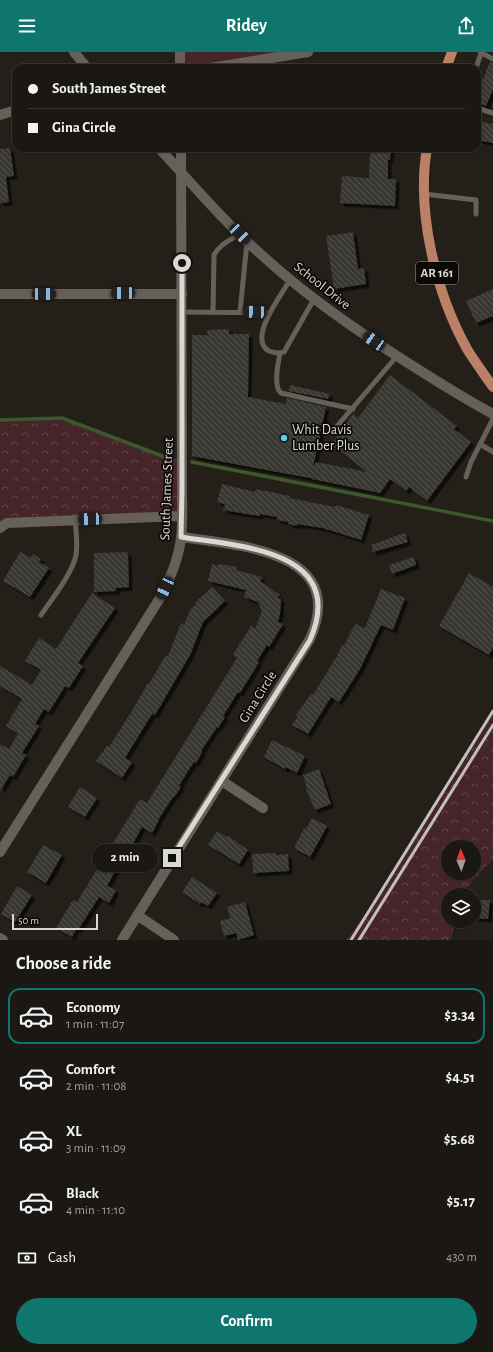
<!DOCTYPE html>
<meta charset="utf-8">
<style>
body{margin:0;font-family:"Alegreya Sans",sans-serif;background:#24201c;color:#f1f3f6;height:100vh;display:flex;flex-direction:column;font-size:15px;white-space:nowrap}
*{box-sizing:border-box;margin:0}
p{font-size:13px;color:#a09fa0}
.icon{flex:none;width:22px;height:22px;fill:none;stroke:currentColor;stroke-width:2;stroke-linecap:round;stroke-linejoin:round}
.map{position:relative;height:888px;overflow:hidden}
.panel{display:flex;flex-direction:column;background:#1b1713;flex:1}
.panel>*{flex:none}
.hud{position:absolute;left:12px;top:12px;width:469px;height:88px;border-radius:12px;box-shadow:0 1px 3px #0004,0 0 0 1px #393633;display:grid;align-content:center;height:88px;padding:0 16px;background:#1b1713}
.needle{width:26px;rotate:358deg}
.controls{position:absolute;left:441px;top:788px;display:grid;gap:8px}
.controls a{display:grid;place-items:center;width:40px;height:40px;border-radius:50%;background:#1b1713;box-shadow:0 1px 3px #0004,0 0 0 1px #393633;font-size:20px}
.scale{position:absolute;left:12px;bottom:10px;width:86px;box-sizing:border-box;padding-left:4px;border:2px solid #dbd8d3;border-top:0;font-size:11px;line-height:14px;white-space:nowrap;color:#dbd8d3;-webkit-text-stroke:3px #0b0907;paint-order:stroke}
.end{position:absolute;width:18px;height:18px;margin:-9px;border:5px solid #dbd8d3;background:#111;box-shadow:0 0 0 2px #111}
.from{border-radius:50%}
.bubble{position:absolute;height:28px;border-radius:14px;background:#1b1713;box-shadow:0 1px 3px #0004,0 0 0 1px #393633;font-size:13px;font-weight:700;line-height:28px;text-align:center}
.car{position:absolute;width:12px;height:24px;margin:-12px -6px;border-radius:5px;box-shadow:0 0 3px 1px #0007;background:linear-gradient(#222 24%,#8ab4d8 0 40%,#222 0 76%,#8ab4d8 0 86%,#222 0)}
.hud b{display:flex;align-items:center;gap:14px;height:38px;font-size:15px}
.hud b+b{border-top:1px solid #393633}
.hud i{width:10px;height:10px;background:#f1f3f6}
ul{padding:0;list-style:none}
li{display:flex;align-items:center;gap:12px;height:56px;margin:0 8px 6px;padding:0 8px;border:2px solid transparent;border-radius:12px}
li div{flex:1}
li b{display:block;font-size:15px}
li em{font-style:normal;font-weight:700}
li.on{border-color:#0f766e}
li>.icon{width:36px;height:36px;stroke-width:1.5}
h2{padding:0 16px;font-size:18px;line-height:48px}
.pay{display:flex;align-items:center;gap:10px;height:44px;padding:0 16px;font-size:15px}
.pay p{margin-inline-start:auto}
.cta{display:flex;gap:8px;margin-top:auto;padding:8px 16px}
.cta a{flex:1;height:46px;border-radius:24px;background:#0f766e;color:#fff;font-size:16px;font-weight:700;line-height:46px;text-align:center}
header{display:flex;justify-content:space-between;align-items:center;height:52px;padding:0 16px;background:#0f766e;color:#fff;font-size:18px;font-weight:700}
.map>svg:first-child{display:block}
.grass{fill:#46252a}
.forest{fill:url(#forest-crowns);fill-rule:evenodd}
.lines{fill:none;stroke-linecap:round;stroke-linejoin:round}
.stream{stroke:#3b592a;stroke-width:3.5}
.building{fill:url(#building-back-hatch);filter:url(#shadow)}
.lane{stroke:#666058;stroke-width:5}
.street{stroke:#666058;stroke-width:10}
.secondary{stroke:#666058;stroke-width:10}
.primary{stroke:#bc8066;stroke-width:10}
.rail{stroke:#c2bfb9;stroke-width:3}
.route{stroke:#dbd8d3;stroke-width:5}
.poi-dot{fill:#64c5ee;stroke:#0b0907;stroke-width:1.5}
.labels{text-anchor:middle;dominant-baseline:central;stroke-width:3.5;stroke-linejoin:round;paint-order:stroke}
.shield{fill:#0b0907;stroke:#9d9a96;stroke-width:1}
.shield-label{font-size:13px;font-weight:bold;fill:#dbd8d3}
.street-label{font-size:14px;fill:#dbd8d3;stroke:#0b0907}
.poi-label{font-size:14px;fill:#dbd8d3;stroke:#0b0907;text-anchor:start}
</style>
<header><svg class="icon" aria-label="menu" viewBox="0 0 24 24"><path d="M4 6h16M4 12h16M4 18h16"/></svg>Ridey<svg class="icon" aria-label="share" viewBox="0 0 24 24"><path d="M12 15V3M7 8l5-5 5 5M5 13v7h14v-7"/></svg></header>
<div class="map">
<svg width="493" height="888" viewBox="0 0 493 888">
<defs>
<pattern id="forest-crowns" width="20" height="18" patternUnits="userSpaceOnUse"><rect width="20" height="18" fill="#46252a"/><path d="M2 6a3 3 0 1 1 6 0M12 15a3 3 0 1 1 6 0" fill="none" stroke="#604448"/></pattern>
<pattern id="building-back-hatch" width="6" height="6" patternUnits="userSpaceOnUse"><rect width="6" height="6" fill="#393930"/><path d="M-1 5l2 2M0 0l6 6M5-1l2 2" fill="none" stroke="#55554d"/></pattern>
<filter id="shadow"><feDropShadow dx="3.5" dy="3.5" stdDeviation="0" flood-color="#0009"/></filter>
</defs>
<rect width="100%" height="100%" fill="#241f19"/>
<!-- grass -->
<path class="grass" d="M180,0H307L210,16H180Z"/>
<!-- forest -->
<path class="forest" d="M62,366L163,404L183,408L181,464L0,476V368Z
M493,659V807L460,843H448V869H455L451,888H346L370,857ZM448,795H474V821H448Z"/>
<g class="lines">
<!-- stream -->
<path class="stream" d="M0,368L62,366L165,405
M192,410L493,469"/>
</g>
<!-- building -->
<path class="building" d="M490,10L493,11V37L486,54L477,50V42Z
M477,69L493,72V91L477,88Z
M10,96L14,124L6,125L9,150L0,151V97Z
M370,96H388V97H391L390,108L388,107V127H396L395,154L340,151L342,124L369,126Z
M353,180L358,217L364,216L366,232L334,237L326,184Z
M493,237V264L476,271L466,249Z
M229,277V282H249L248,345L286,352L287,346L326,355L313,415L316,410L367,420L331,392L347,372L346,371L353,362L358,366L390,323L457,374L454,377L471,390L427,449L409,435L406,439L390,427L380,441L312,427V426H310L192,404V283H208L207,278Z
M290,333L330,342L328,347L289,339Z
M222,432L255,440L256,437L290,444L289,446L335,455L336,453L369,463L361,488L323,476L297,472V474L288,472V470L277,468V465L260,462L259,464L223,458L225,452L217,450Z
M405,481L408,490L373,500L371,493Z
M20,500L31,506L33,502L41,507L39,510L49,516L30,545L3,529Z
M128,500L129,535L116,536V539L94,540V501Z
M414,505L416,513L392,522L389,513Z
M212,512L218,514L219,512L237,515L236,518L262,525L260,529L280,543L277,546H281L280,562L278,570L283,572L269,595L267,593L257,609L259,610L240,641L238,640L223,664L225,665L218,676L217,675L201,699L202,700L196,711L194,710L188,719L179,734L181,735L174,745H173L158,768H159L152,781L142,775L129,799L137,804L130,816L120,810L107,834L116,838L109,851L99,845L78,878L76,877L72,885L56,876L73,848L77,850L140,747L147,751L237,606L233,603L251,574L255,577L262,559L258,550L244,545L246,538L208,529Z
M469,521L493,535V596L489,603L439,574Z
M212,535L225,549L203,570L190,603L155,663L152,662L125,706L132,710L122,726L96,709L107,694L109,695L130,662L148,631L149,632L166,603L168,604L181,571L184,573L190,558L196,552L195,551Z
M381,537L405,546L393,578L381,573L360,617L339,650L331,645L308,682L292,673L298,664L296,663L311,642L313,643L337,604L342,593L344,594L355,572L365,576Z
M92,541L115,556L78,611L83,614L69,636L65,634L49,660L44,657L35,672L39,674L22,701L26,703L13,725L10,723L0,739V692L9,697L18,682L6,674L22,647L0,634V614L32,633L41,618L25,609L39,586L56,597Z
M272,688L305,704L297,721L286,715L285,717L264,705Z
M319,717L331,752L315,758L306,737L307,736L303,723Z
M80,735L97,746L85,765L68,755Z
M312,766L327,774L310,805L294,796L304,776L306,777Z
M217,779L227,785L228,784L248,798L239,812L208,793Z
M43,793L62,803L46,831L27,820Z
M275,801V803L288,802L289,819L253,821L252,802Z
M192,825L217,841L208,854L201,850L200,852L182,840Z
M17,834L32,843L15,870L1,862Z
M477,848H490L488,867L474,866V854H477Z
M245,850L254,883L238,888L236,881L224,884L220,869L230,866L227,855Z"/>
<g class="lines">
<!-- lane -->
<path class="lane" d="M480,0L493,7
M476,16L481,1
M477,56L493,61
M424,142L476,148V162
M290,228C282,242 247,287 269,299C274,301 278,302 284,300L314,247
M182,260L270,261
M213,260L214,203C220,192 230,188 240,182
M240,260L247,190
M280,301C278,311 273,335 281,341L353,357
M332,380L397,304
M480,392L493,400
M466,425L471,410L493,367
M41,563C52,547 73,520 76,503C78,491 76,479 75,468"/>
<!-- street -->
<path class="street" d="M210,16L308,0
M0,63L16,58
M0,242H182
M0,476L7,471L181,464
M222,729L263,756
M137,863L174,888
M0,886L3,888
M122,888L310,587C349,499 238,493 181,485"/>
<!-- secondary -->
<path class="secondary" d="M74,0L87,16
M180,16V0
M159,96C193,133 226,172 264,205C300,238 339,266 380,293C417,317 454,341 493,362
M0,800L160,546C170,526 179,507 181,485C183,469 182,453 182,438L181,96"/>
<!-- primary -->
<path class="primary" d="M446,16L452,0
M427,96C416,160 436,241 467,297C475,310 484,322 493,335"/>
<!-- rail -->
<path class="rail" d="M351,888L493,659
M359,888L493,673"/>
</g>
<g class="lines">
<!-- route -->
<path class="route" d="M172,806L310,588C349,498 238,494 181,485L182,438V211"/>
</g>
<!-- markers -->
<circle class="poi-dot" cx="284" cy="386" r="4"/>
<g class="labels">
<!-- shield labels -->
<rect class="shield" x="416" y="210" width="42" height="22" rx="3"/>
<g class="shield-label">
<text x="437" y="221">AR 161</text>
</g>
<!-- street labels -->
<g class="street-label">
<text transform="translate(322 234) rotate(38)">School Drive</text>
<text transform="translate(167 437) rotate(-88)">South James Street</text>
<text transform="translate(258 645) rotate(-58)">Gina Circle</text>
</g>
<!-- poi labels -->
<g class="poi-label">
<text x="292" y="378">Whit Davis<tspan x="292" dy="16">Lumber Plus</tspan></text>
</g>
</g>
</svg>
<div class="controls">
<a><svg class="needle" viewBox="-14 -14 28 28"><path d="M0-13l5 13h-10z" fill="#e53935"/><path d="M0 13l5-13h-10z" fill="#a09fa0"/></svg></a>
<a><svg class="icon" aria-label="layers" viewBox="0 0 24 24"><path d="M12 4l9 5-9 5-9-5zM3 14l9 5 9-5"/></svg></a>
</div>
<div class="scale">50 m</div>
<i class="end from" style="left:182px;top:211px"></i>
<i class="end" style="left:172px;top:806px"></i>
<div class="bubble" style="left:92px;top:792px;width:66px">2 min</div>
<i class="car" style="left:240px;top:182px;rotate:135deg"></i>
<i class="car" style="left:123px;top:241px;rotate:269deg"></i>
<i class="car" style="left:44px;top:242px;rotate:91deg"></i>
<i class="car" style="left:255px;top:260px;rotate:272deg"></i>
<i class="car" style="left:374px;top:289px;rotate:304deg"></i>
<i class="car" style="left:90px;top:467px;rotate:268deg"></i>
<i class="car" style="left:165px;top:536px;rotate:205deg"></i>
<div class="hud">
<b><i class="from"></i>South James Street</b>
<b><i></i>Gina Circle</b>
</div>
</div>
<section class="panel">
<h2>Choose a ride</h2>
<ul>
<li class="on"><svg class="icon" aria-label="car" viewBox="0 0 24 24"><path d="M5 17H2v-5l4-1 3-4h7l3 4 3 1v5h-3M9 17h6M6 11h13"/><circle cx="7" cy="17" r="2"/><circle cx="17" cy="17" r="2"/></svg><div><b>Economy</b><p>1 min · 11:07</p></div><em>$3.34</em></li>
<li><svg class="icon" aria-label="car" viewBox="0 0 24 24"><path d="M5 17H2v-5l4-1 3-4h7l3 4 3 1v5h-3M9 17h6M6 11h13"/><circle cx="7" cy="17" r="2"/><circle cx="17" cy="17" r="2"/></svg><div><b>Comfort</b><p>2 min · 11:08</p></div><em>$4.51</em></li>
<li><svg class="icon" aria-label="car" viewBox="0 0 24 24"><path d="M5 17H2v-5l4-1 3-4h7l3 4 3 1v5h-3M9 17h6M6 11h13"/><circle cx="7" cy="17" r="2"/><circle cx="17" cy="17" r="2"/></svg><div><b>XL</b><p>3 min · 11:09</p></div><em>$5.68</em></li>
<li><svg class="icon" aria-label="car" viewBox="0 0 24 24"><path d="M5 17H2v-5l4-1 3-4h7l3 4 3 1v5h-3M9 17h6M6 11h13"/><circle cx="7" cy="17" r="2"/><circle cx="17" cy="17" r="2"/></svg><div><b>Black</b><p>4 min · 11:10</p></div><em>$5.17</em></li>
</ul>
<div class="pay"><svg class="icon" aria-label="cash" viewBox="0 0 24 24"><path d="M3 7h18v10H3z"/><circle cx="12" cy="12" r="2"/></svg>Cash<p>430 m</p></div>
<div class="cta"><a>Confirm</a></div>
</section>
